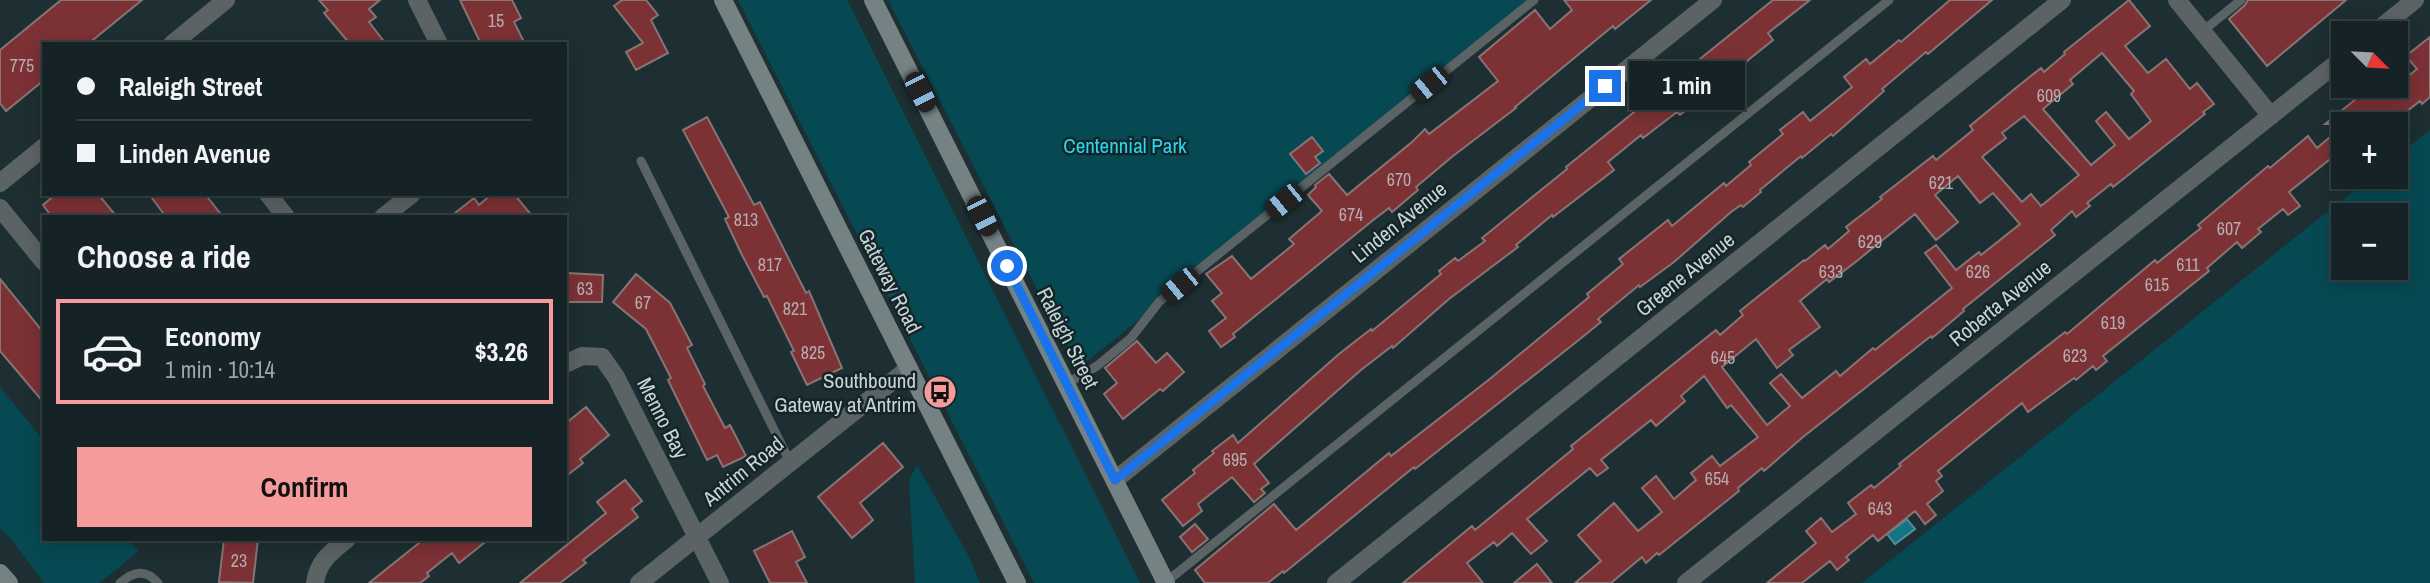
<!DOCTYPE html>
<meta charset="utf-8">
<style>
body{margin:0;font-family:"Archivo Narrow",sans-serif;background:#1f2b2e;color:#f1f3f6;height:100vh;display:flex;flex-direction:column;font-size:26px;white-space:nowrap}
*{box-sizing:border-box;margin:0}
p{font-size:23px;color:#9ea4a7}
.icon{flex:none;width:38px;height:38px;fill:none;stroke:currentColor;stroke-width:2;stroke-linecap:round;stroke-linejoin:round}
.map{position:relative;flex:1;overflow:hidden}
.drawer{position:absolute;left:42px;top:215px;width:525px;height:326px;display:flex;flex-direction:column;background:#162326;border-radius:0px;box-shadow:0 4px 18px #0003,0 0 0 2px #354043}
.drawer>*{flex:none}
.guide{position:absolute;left:42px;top:42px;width:525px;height:154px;border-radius:0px;box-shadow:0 4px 18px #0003,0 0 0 2px #354043;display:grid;align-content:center;height:154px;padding:0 35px;background:#162326}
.needle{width:46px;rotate:114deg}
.controls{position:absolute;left:2331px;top:21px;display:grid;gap:14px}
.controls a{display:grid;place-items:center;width:77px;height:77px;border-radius:0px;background:#162326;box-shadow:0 4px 18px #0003,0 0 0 2px #354043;font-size:35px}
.end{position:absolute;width:32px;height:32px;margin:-16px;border:9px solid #1a73e8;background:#fff;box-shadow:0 0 0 4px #fff}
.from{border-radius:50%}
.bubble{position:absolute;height:49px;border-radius:0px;background:#162326;box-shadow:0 4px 18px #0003,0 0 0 2px #354043;font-size:23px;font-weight:700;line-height:49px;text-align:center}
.car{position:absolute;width:21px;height:42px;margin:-21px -10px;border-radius:9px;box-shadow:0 0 5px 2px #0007;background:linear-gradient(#222 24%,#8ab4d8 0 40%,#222 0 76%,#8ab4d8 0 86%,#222 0)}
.guide b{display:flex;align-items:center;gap:24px;height:66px;font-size:26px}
.guide b+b{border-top:2px solid #354043}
.guide i{width:18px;height:18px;background:#f1f3f6}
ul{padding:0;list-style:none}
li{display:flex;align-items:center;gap:21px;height:105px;margin:0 14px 10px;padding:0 21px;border:4px solid transparent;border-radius:0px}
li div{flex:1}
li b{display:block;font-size:26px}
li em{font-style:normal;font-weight:700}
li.active{border-color:#f59b9b}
li>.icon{width:63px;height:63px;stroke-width:1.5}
h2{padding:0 35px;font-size:32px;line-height:84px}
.action{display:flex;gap:14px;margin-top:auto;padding:14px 35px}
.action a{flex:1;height:80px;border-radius:0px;background:#f59b9b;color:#111;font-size:28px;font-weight:700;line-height:80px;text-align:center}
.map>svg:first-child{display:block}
.green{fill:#074952;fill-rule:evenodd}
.water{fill:#167482;stroke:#4c919b;stroke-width:2}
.building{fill:#7c3135;stroke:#887474;stroke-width:2;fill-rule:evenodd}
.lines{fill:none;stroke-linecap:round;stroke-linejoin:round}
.lane{stroke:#5b6365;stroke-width:9}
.street{stroke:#5b6365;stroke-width:18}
.secondary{stroke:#748284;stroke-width:18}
.route{stroke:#1a73e8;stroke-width:9}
.labels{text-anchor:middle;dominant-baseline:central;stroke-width:5;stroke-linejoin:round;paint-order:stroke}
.number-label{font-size:18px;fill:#b6abae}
.park-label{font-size:21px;fill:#25d8ef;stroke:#142529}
.street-label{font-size:21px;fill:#c9d4d6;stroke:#142529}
.poi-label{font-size:21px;fill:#c9d4d6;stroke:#142529;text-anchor:end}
</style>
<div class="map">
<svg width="2430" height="583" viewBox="0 0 2430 583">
<rect width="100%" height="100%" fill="#1d2f32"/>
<!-- green -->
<path class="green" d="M738,0H847L1140,583H1034Z
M888,0H1532L1078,369Z
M2430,130V583H1862L2371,177H2396V157ZM2396,215V268H2343V215Z
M0,387L44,441V539H127L139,551L99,583H44L11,539L0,529Z
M917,465L967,553L980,583H915L909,480Z"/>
<!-- water -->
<path class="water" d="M1907,519L1915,529L1895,544L1887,534Z"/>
<!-- building -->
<path class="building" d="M61,0H142L88,44H44V80L6,111L0,103V50Z
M319,0H380L369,9L376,17L369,22L386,44H350L324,13L328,10Z
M460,0H512L521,18L514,22L525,44H481Z
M622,0H646L658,15L651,20L668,53L636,70L626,52L643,43L614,6Z
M1564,0H1651L1615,29L1613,26L1515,107L1516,108L1453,156L1416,187L1418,190L1392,212L1389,208L1372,221L1233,334L1235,337L1221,347L1209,331L1226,318L1212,301L1222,293L1206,274L1232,256L1251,279L1294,244L1289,239L1322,211L1308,195L1316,187L1315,185L1329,174L1347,195L1412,142L1425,129L1429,134L1498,81L1479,57L1535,10L1550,29L1572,10Z
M1773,0H1810L1768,33L1773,40L1680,115L1677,112L1643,138L1641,135L1608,162L1614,170L1553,217L1552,215L1516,245L1518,247L1449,299L1393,348L1392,346L1361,370L1254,464L1269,483L1261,489L1265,493L1254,502L1232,477L1198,504L1202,511L1183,526L1162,500L1195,473L1193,470L1214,453L1212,451L1233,435L1238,443L1339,354L1371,329L1372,331L1441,274L1439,271L1455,258L1458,261L1485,241L1482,238L1567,169L1566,167Z
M1950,0H1992L1928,54L1926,52L1882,89L1884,91L1833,136L1831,134L1802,158L1801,156L1760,190L1761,192L1743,207L1741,205L1731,212L1674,262L1640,287L1639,285L1598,319L1601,322L1575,343L1415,469L1414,467L1284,573L1283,571L1268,583H1205L1195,570L1274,504L1296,530L1389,453L1391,456L1491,378L1589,297L1587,294L1623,264L1619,259L1668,220L1672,226L1724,183L1726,186L1751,165L1749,162L1783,134L1780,130L1803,112L1810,121L1852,87L1844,77L1866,59L1870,64L1899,40L1901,42Z
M2129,0L2150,26L2125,46L2148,73L2166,59L2190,89L2197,83L2214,104L2203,112L2205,114L2113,187L2111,184L2087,203L2090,206L2076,217L2072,211L2051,230L2055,235L1963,309L1964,311L1932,338L1931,336L1803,437L1764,471L1762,468L1738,488L1739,491L1659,555L1657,553L1646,563L1642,557L1611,583H1575L1601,561L1578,535L1614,503L1638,531L1662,512L1642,488L1656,476L1674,499L1696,480L1691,473L1712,456L1720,466L1758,437L1731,405L1727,408L1704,376L1681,396L1685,401L1656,426L1651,420L1601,460L1608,468L1597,476L1590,468L1527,519L1547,541L1531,554L1512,533L1497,546L1494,542L1467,563L1483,583H1403L1472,526L1475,530L1573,449L1571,446L1716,330L1720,335L1743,315L1740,311L1804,260L1805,261L1825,245L1828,249L1849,231L1846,227L1882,199L1880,197L1933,156L1936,160L1973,130L1970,126L2017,87L2041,68L2044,72L2065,54L2064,52ZM2102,53L2134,91L2131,94L2151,121L2129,139L2106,112L2096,121L2115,145L2091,165L2043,109L2073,84L2070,80ZM2024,116L2079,175L2041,206L2031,194L2022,202L1982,157L2006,138L2002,133ZM1958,176L1980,203L1993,193L2020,224L1981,255L1979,252L1956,270L1936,245L1925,253L1952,288L1875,350L1873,348L1840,376L1836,371L1802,398L1781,374L1770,383L1790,406L1767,425L1722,367L1756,339L1777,368L1793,355L1789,350L1820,327L1800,301L1827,279L1829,282L1853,264L1915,214L1936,240L1958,222L1935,195Z
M2248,0H2346L2267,66L2229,19L2245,5Z
M2430,37V97L2422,104L2420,101L2391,124H2325L2372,86H2375L2383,96L2417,69L2406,56Z
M707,117L754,205L760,202L806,293L809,291L842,368L807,385L791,352L794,351L767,296L764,297L741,253L725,219L729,217L683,130Z
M2343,126V168L2334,156L2289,192L2300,206L2288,215L2283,209L2258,229L2261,232L2242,248L2237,242L2207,268L2209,271L2103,356L2107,361L2096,370L2093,366L2076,380L2074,378L2028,412L2022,403L1938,471L1942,476L1936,481L1943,491L1927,504L1936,515L1925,524L1915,511L1878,541L1873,535L1846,557L1849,560L1837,570L1830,561L1802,583H1767L1816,543L1806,531L1821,518L1832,532L1856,514L1848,503L1871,485L1874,488L1901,466L1899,464L2000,383L2065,332L2067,334L2155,260L2157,263L2201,228L2198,225L2268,166L2270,168L2308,136L2317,148Z
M1312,137L1323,151L1315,157L1320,163L1306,174L1290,154Z
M56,194H98L117,217H52L43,205Z
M149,194H205L223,217H166Z
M492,194H514L533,217H450L474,198L479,205Z
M568,273L603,275L602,302H566Z
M636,274L670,303L692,345L687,348L705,384L703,386L725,428L730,425L746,456L723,467L717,455L707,460L668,380L671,378L646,329L613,302Z
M0,279L44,333V403L0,351Z
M1137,341L1156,363L1167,353L1184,372L1163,391L1160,389L1123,419L1104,394L1117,383L1105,368Z
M586,407L609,435L580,459L583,463L565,477V424Z
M883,443L903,467L860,503L873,520L852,538L818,497Z
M625,480L642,501L632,509L638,517L583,560L586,563L560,583H520L606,513L597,502Z
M1195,524L1208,539L1192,552L1180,537Z
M792,531L805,557L796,562L807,583H770L754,551Z
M224,539H258L253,583L219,582Z
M424,539H489L459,563L452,553L427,573L429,576L420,583H369Z
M1537,564L1552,583H1514Z"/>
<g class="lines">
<!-- lane -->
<path class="lane" d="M2204,30L2241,0
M641,161L790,462
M1066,384L1097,366L1131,338L1159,302L1534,0
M1166,582L1889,0
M120,583C133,572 145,568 158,583"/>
<!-- street -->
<path class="street" d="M417,0L439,44
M2177,0L2271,116
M2374,33L2415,0
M172,44L226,0
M0,183L44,147
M268,194L286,217
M0,208L44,262
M383,217L412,194
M565,364L582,356L602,357L616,377L720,583
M1115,480L1713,0
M315,583C318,561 331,552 347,539
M639,583L909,368
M1336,583L2062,0
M1686,583L2343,58"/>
<!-- secondary -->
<path class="secondary" d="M723,0L1017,583
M873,0L1166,583
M0,573L9,583"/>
</g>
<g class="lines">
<!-- route -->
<path class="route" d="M1007,266L1115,480L1605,86"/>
</g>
<!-- icons -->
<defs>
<symbol id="bus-disc" viewBox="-11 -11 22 22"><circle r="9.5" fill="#f59b9b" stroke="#142529"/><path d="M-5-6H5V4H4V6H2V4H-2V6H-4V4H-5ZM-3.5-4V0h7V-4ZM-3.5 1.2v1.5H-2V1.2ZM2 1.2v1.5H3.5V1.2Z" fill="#111"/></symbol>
</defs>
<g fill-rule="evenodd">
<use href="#bus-disc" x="921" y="373" width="38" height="38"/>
</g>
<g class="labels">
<!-- number labels -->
<g class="number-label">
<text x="496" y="20">15</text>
<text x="22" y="65">775</text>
<text x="2049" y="95">609</text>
<text x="1399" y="179">670</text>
<text x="1941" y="182">621</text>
<text x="1351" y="214">674</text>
<text x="746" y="219">813</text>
<text x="2229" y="228">607</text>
<text x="1870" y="241">629</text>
<text x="770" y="264">817</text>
<text x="2188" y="264">611</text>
<text x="1831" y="271">633</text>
<text x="1978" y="271">626</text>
<text x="2157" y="284">615</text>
<text x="585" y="288">63</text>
<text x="643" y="302">67</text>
<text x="795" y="308">821</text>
<text x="2113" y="322">619</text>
<text x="813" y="352">825</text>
<text x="2075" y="355">623</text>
<text x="1723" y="357">645</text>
<text x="1235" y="459">695</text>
<text x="1717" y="478">654</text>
<text x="1880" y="508">643</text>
<text x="239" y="560">23</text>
</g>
<!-- park labels -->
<g class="park-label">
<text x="1125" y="145">Centennial Park</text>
</g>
<!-- street labels -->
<g class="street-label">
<text transform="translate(1399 222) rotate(-39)">Linden Avenue</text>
<text transform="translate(1685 274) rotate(-39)">Greene Avenue</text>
<text transform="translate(890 281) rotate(63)">Gateway Road</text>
<text transform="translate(2000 303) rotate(-39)">Roberta Avenue</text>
<text transform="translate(1068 338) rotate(63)">Raleigh Street</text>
<text transform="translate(663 418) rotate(63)">Menno Bay</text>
<text transform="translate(743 471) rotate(-39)">Antrim Road</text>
</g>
<!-- poi labels -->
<g class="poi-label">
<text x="916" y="380">Southbound<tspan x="916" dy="24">Gateway at Antrim</tspan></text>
</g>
</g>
</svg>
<div class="controls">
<a><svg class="needle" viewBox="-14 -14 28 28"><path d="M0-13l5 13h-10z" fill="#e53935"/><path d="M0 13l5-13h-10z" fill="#9ea4a7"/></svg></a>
<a>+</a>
<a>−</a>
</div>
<i class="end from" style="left:1007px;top:266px"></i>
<i class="end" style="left:1605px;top:86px"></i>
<div class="bubble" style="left:1629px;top:61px;width:116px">1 min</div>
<i class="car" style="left:1429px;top:84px;rotate:231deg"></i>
<i class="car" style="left:920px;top:92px;rotate:153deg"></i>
<i class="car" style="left:1284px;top:201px;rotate:231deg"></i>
<i class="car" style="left:982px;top:216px;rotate:153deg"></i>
<i class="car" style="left:1180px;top:285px;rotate:231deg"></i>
<div class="guide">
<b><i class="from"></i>Raleigh Street</b>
<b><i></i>Linden Avenue</b>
</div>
<section class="drawer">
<h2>Choose a ride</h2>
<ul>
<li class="active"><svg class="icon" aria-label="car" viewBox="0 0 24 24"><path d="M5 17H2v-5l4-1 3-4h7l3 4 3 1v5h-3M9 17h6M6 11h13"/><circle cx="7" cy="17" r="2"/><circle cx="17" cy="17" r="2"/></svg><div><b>Economy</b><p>1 min · 10:14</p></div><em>$3.26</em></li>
</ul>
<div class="action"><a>Confirm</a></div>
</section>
</div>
